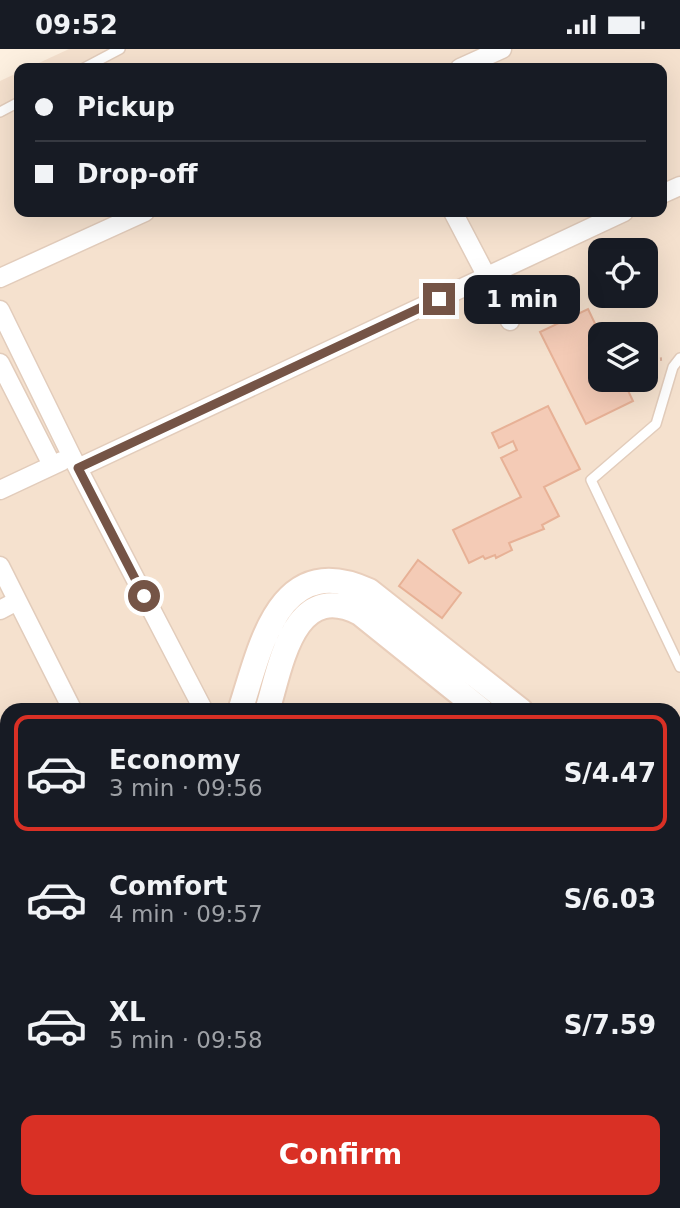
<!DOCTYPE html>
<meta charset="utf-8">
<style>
body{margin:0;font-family:"DejaVu Sans",sans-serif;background:#242831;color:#f1f3f6;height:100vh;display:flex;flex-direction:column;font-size:26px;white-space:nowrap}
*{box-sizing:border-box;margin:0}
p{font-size:23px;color:#9ea1a6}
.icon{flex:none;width:38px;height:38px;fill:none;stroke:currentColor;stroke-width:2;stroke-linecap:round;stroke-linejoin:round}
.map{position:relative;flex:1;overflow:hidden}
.details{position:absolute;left:0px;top:654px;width:681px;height:506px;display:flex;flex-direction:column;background:#171b24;border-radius:21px 21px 0 0;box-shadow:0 7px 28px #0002}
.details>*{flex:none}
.guide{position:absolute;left:14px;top:14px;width:653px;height:154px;border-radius:14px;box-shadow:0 7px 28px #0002;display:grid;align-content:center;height:154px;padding:0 21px;background:#171b24}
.buttons{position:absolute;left:588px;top:189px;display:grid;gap:14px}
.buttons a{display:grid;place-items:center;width:70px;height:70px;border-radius:14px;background:#171b24;box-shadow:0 7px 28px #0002;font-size:35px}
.end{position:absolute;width:32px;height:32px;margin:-16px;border:9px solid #755446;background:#fff;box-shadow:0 0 0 4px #fff}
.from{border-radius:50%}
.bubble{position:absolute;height:49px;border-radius:14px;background:#171b24;box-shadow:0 7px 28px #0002;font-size:23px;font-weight:600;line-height:49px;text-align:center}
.guide b{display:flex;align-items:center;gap:24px;height:66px;font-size:26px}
.guide b+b{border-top:2px solid #363941}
.guide i{width:18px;height:18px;background:#f1f3f6}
ul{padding:12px 0 0;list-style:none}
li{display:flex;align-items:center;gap:21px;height:116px;margin:0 14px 10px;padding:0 7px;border:4px solid transparent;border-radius:14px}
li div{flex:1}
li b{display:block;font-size:26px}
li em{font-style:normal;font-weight:600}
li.active{border-color:#d93025}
li>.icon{width:63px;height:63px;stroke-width:1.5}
.button{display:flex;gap:14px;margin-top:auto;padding:14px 21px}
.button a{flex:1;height:80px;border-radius:14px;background:#d93025;color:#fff;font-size:28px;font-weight:600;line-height:80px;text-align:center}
.status{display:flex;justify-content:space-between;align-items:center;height:49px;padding:0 35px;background:#171b24;direction:ltr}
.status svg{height:19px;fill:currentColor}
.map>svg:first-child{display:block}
.residential{fill:#f5e1ce;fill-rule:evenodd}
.building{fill:#f4cbb6;stroke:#e7b196;stroke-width:2}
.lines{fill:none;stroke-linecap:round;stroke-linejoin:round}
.lane-casing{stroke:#e2ccbb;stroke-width:12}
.street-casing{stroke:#e2ccbb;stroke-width:21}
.secondary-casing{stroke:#e9cebb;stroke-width:28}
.path{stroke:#d9af9a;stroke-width:3.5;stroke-dasharray:2 5;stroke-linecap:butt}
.lane{stroke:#fff;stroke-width:9}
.street{stroke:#fff;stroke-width:18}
.secondary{stroke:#fff;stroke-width:24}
.route{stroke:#755446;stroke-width:9}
</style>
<div class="status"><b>09:52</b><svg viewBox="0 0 49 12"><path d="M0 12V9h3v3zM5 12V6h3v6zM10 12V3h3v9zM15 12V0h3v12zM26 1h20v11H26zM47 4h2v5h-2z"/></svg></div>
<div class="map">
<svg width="680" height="1159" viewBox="0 0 680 1159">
<rect width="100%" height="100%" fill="#fdf0e0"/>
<!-- residential -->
<path class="residential" d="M69,0H680V994L674,999V662H7V940H0V32L19,23V163H662V19H28ZM600,201H646V247H600ZM600,285H646V331H600Z"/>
<!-- building -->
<path class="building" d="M588,260L600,285V331H623L633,352L586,375L540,283Z
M548,357L580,420L544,438L559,467L542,476L544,480L509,494L512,501L496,509L495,506L485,510L483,507L469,514L453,481L521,448L501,409L517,401L513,392L499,399L492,384Z
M418,511L461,544L442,569L399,537Z"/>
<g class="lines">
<defs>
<path id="lane" d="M84,19L120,0
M0,63L19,53
M680,309L673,318L656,375L591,431L680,618"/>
<path id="street" d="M460,19L502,0
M662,145L680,137
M453,163L510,272
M0,229L145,163
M0,261L72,408L204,662
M0,314L52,416
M78,419L624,163
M0,441L62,412
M0,517L73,662
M0,561L17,552
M674,691L680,687
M0,805L7,819"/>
<path id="secondary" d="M240,662C261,598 278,500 369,542L521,662
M267,662C281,617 293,530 360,564L482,662
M674,789L680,797
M674,833L680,845
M0,907L7,905"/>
</defs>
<!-- lane casing -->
<use href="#lane" class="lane-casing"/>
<!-- street casing -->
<use href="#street" class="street-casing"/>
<!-- secondary casing -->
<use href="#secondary" class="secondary-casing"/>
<!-- path -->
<path class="path" d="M646,311L664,310"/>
<!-- lane -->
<use href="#lane" class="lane"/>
<!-- street -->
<use href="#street" class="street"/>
<!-- secondary -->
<use href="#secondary" class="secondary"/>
</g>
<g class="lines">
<!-- route -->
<path class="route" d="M144,547L78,419L439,250"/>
</g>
</svg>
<div class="buttons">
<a><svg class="icon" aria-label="locate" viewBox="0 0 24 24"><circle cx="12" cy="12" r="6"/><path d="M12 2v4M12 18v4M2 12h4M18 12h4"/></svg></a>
<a><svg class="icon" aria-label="layers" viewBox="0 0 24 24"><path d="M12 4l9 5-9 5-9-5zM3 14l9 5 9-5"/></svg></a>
</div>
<i class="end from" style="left:144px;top:547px"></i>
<i class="end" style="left:439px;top:250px"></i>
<div class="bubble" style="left:464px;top:226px;width:116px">1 min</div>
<div class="guide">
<b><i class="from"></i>Pickup</b>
<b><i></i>Drop-off</b>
</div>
<section class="details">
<ul>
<li class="active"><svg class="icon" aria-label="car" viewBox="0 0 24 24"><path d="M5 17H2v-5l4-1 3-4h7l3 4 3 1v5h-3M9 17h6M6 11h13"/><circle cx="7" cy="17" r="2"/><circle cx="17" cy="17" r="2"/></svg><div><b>Economy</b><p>3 min · 09:56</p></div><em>S/4.47</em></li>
<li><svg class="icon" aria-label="car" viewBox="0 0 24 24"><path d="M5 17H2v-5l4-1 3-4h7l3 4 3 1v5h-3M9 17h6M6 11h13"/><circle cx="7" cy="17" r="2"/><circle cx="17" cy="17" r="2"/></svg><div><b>Comfort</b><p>4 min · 09:57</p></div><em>S/6.03</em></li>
<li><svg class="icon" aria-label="car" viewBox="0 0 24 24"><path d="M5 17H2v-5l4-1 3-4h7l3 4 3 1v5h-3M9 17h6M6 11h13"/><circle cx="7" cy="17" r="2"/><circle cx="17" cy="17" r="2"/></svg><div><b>XL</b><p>5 min · 09:58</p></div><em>S/7.59</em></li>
</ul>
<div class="button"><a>Confirm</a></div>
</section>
</div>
